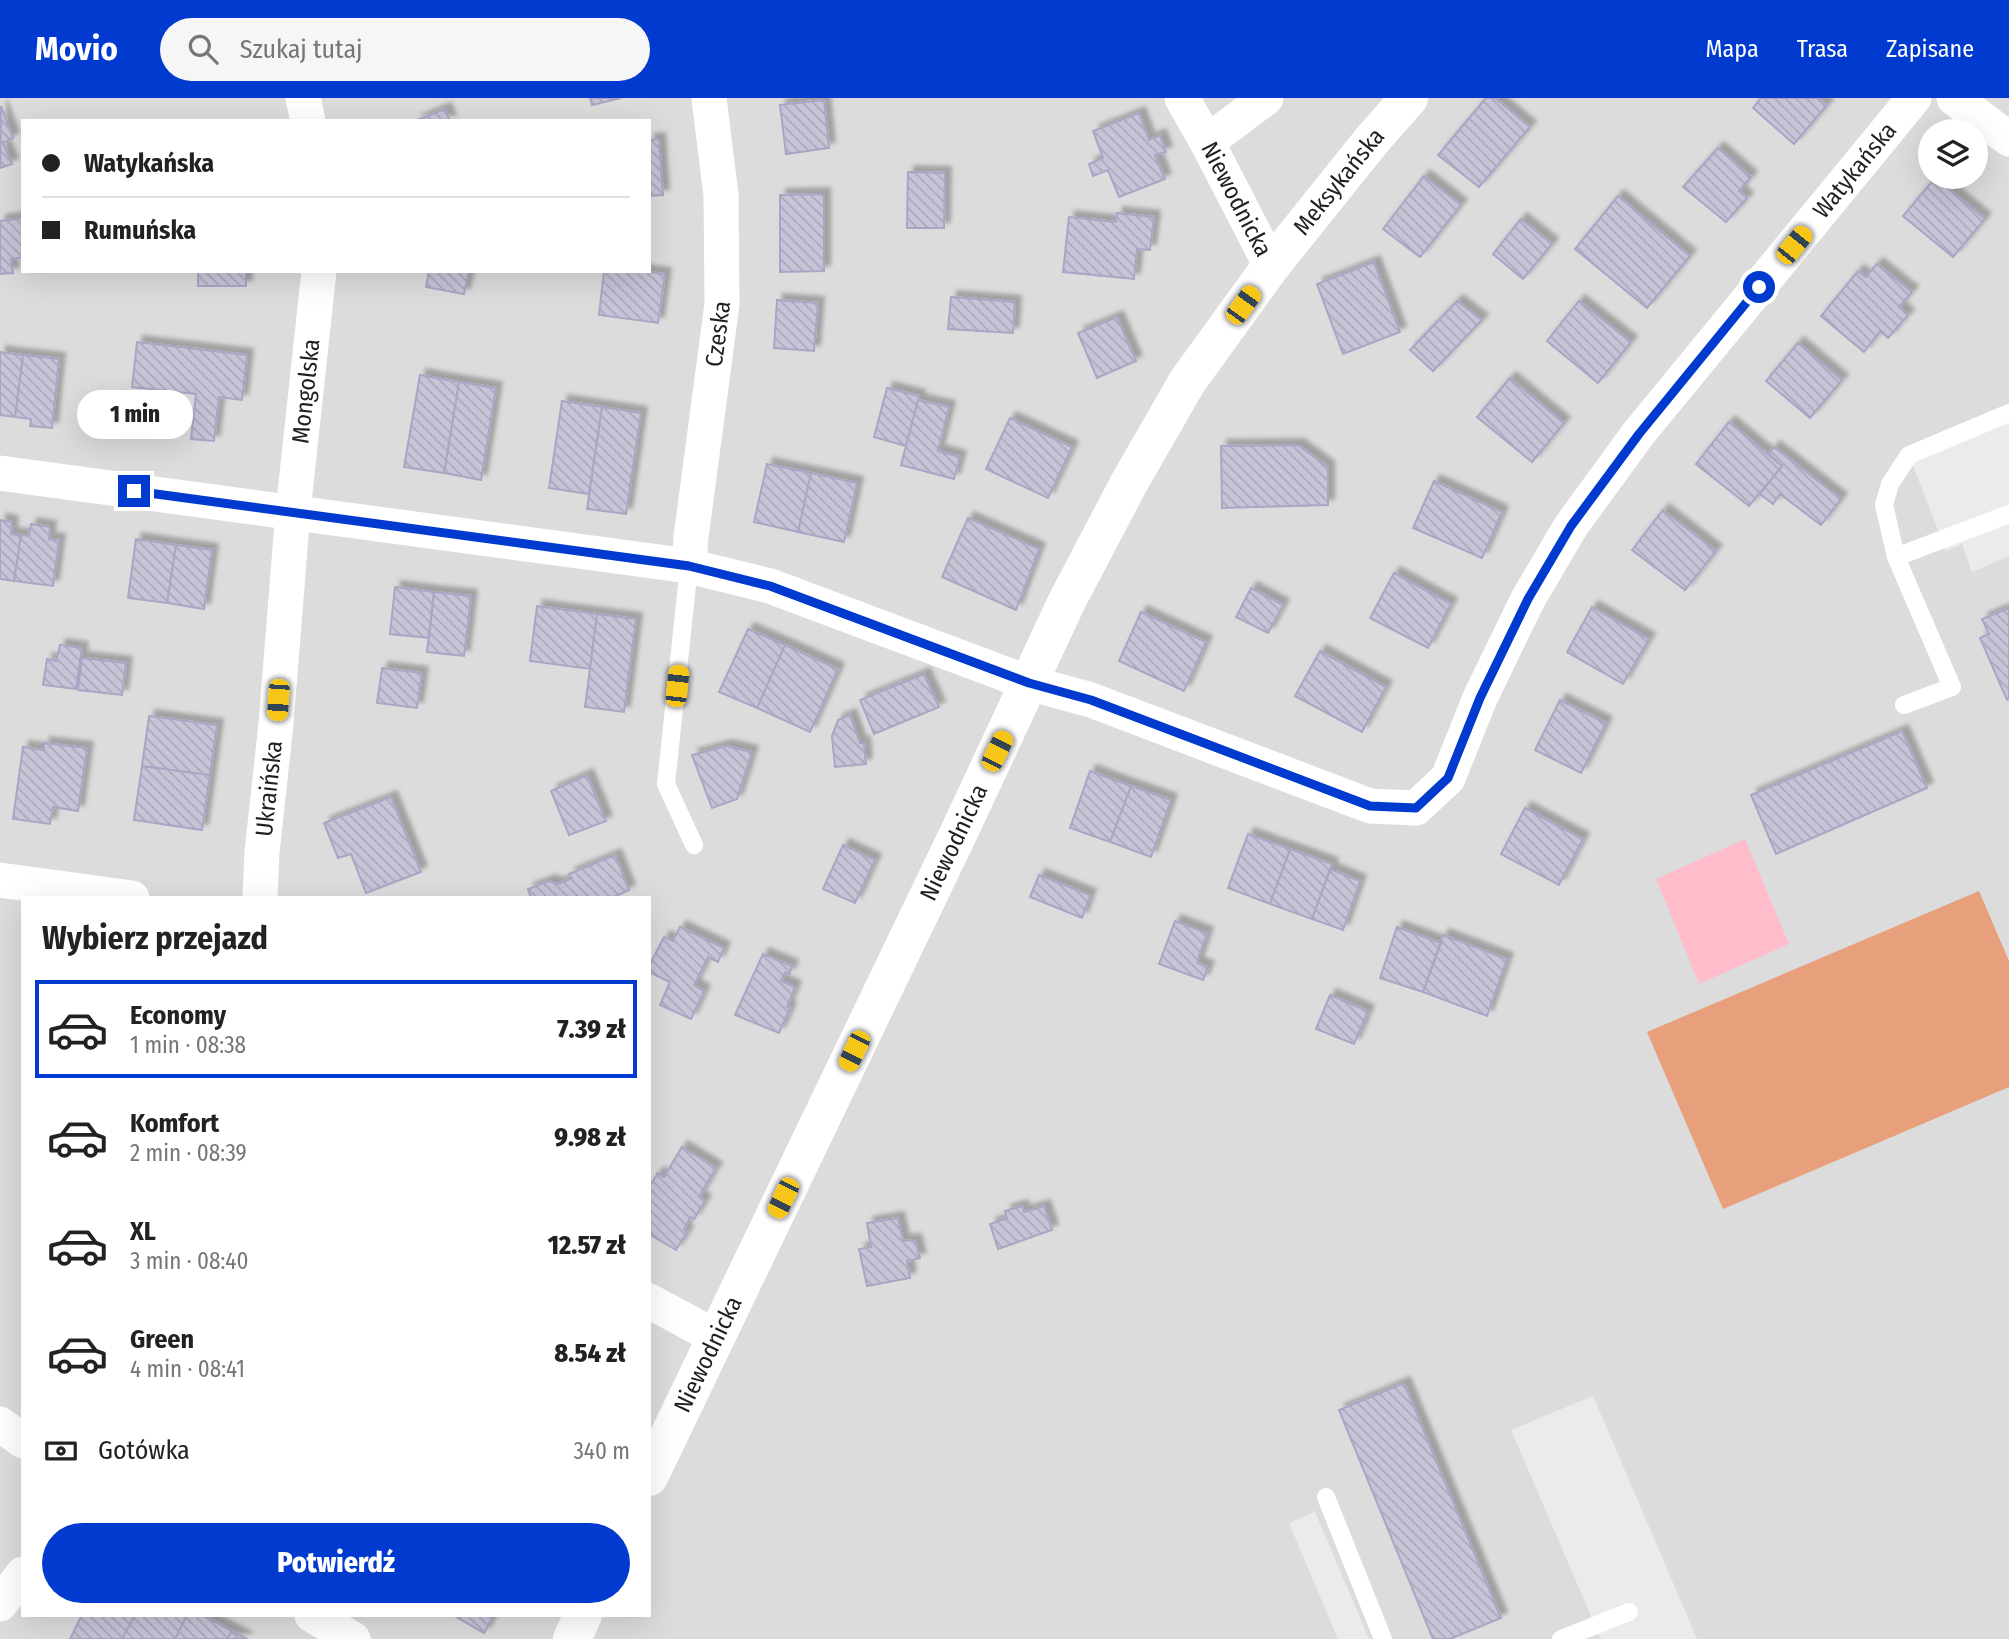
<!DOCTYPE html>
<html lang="pl">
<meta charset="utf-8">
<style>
body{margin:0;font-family:"Fira Sans Condensed",sans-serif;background:#f6f6f6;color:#222;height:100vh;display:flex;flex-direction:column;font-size:26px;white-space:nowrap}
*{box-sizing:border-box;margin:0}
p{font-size:23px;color:#767676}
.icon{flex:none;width:38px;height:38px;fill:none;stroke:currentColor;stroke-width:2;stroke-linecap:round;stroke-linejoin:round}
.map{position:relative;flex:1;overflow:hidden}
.drawer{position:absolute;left:21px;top:798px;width:630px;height:721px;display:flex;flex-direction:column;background:#fff;border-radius:0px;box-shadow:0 7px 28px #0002}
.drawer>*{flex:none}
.banner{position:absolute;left:21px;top:21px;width:630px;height:154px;border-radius:0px;box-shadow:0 7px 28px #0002;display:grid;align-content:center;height:154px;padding:0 21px;background:#fff}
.controls{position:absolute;left:1918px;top:21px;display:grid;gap:14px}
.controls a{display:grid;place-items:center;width:70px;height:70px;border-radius:50%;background:#fff;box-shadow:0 7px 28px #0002;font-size:35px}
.end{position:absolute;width:32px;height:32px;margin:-16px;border:9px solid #003ace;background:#fff;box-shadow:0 0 0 4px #fff}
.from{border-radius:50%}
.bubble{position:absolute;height:49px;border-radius:24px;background:#fff;box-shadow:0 7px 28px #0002;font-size:23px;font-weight:800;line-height:49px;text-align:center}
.car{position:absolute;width:21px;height:42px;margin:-21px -10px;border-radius:9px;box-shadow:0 0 5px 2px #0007;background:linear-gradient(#f5c518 24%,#345 0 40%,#f5c518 0 76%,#345 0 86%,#f5c518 0)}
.banner b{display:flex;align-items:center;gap:24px;height:66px;font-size:26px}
.banner b+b{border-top:2px solid #e0e0e0}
.banner i{width:18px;height:18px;background:#222}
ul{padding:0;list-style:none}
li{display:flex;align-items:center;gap:21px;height:98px;margin:0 14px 10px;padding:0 7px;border:4px solid transparent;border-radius:0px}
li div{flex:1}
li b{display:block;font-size:26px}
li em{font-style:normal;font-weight:800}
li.current{border-color:#003ace}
li>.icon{width:63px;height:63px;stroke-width:1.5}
h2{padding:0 21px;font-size:32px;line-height:84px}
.pay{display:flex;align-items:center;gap:18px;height:77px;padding:0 21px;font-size:26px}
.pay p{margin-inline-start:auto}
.cta{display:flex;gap:14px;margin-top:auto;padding:14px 21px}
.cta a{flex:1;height:80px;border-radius:42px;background:#003ace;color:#fff;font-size:28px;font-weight:800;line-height:80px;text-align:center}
header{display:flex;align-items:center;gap:42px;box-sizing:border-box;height:98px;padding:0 35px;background:#003ace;color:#fff}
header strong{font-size:33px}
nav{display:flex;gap:38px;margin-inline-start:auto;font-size:24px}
.search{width:490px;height:63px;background:#f6f6f6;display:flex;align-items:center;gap:18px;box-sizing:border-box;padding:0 24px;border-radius:38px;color:#767676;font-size:26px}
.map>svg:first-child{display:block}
.residential{fill:#dcdcdd;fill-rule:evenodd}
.park{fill:#ffbdcb}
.pitch{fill:#e89f7b}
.parking{fill:#ebebeb}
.building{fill:url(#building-back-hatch);stroke:#aaa5c4;stroke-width:2;filter:url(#shadow)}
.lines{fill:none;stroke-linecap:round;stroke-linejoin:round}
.service{stroke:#fff;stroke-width:18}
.minor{stroke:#fff;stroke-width:35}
.tertiary{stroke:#fff;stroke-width:38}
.route{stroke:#003ace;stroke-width:9}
.labels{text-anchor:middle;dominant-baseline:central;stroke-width:6;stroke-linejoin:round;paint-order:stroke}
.street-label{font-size:24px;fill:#1f1f1f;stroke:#fff}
</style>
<header>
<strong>Movio</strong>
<div class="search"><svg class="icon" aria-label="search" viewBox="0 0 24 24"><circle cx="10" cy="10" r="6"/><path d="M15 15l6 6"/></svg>Szukaj tutaj</div>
<nav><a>Mapa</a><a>Trasa</a><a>Zapisane</a></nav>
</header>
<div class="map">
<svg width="2009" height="1541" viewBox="0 0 2009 1541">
<defs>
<pattern id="building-back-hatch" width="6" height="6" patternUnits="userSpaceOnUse" patternTransform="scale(1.75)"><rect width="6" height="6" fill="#c7c4d8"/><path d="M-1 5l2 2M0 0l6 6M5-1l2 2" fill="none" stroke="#aaa8b9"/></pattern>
<filter id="shadow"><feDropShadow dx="6" dy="-6" stdDeviation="2" flood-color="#0004"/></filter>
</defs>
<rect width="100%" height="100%" fill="#e9e4f1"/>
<!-- residential -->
<path class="residential" d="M0,0H2009V1541H0ZM23,23H649V173H23ZM1930,33H1976V79H1930ZM23,800H649V1517H23Z"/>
<!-- park -->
<path class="park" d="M1745,741L1789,846L1699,886L1656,781Z"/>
<!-- pitch -->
<path class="pitch" d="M1979,793L2009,863V989L1723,1111L1647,934Z"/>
<!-- parking -->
<path class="parking" d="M2009,315V458L1972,474L1962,446L1946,453L1909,357Z
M1593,1298L1697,1541H1601L1511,1332Z
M1315,1414L1369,1541H1338L1289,1425Z"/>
<!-- building -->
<path class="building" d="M590,0H621L592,7Z
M1486,0H1495L1530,29L1479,89L1438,57Z
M1761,0H1819L1827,7L1794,46L1753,10Z
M824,2L829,50L786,56L780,7Z
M1,8L13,40L3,45L12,66L0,70Z
M445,11L450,23H415Z
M1139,15L1149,42L1160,37L1166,54L1155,57L1165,81L1119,99L1108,72L1093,78L1089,66L1103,60L1093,33Z
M659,41L663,97L649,98V42Z
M1718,50L1751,79L1739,93L1747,100L1726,124L1683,89Z
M908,74L945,75L944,130H907Z
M1424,78L1461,107L1420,159L1383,131Z
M1935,80L1985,121L1953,159L1903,118Z
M824,96V173L780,174V97Z
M1618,98L1690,158L1647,210L1575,151Z
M1117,115L1154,119L1150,152L1137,151L1134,181L1063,174L1069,119L1116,124Z
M23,120V159L11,161L13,175L0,176V123Z
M1521,121L1552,146L1523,181L1493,156Z
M1374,164L1400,234L1343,256L1317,186Z
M1877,166L1912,194L1899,209L1908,217L1888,240L1880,233L1864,254L1821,218L1858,173L1866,179Z
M198,173H246V188H198Z
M429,173H469L464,196L426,189Z
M604,173H643L665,176L658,225L599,217Z
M951,199L1015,204L1013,235L948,231Z
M777,202L818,205L814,253L774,250Z
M1457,203L1482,222L1433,273L1410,252Z
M1579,203L1631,244L1598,285L1547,243Z
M1117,219L1136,263L1097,280L1078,235Z
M137,244L247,257L242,302L219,299L214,343L191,341L196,296L132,289Z
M1798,245L1842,282L1810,320L1766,283Z
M0,254L23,257L15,319L0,317Z
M23,257L59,261L52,330L30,328L31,321L15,319Z
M420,277L459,284L444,375L404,369Z
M1510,280L1564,325L1532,364L1477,319Z
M459,284L496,290L481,382L444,375Z
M887,290L919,298L906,348L874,339Z
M918,302L949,309L938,353L960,359L954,381L901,367Z
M562,303L602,309L589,396L549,390Z
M602,309L641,315L626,416L587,411Z
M1010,320L1072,349L1048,400L986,371Z
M1729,324L1782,368L1749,408L1696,366Z
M1298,347L1328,369V407L1222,410L1221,348Z
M1774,349L1841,401L1821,427L1780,396L1773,406L1760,396L1782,368L1769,356Z
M767,366L811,375L798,434L754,424Z
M811,375L857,385L844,444L798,434Z
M1434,383L1502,414L1482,460L1413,430Z
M1663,412L1716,453L1685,492L1632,452Z
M968,420L1039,451L1016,512L942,479Z
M0,422L12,424L11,436L21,437L14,483L0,481Z
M31,426L50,429L49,441L59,442L53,488L14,483L21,437L29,438Z
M136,441L176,447L167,505L128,500Z
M176,447L212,452L204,511L167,505Z
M1394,475L1451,506L1428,550L1370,520Z
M395,489L434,494L429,540L390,536Z
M1251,490L1283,507L1268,535L1236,519Z
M434,494L471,498L464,558L427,554Z
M537,508L597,516L590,571L530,563Z
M1592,509L1649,541L1623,586L1567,554Z
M2009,510V601L2007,602L1980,540L1989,536L1982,521Z
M1141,514L1206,544L1184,593L1119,563Z
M597,516L636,521L624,614L585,609Z
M748,531L785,547L757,610L719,594Z
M60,547L82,550L76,591L43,587L47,561L56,563Z
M785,547L838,571L810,634L757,610Z
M1320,553L1386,589L1362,634L1295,598Z
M82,560L126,565L122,597L78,592Z
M382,570L422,575L417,610L377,605Z
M924,576L939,609L874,636L860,602Z
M1560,602L1606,625L1581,675L1535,652Z
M850,617L860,645H864L866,666L835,669L832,638L838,622Z
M149,618L217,627L210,677L142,668Z
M1902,633L1927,690L1776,756L1751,697Z
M44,645L87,650L78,713L53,709L50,726L13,721L23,649L44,652Z
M726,648L752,654L737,701L712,710L692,657Z
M142,668L210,677L202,732L134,722Z
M1090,673L1131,688L1110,744L1070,730Z
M587,677L606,723L569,737L551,693Z
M1131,688L1171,702L1151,759L1110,744Z
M391,699L421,774L366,795L351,756L338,760L324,725Z
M1525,710L1583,741L1559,787L1501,756Z
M1248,736L1290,751L1270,806L1228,790Z
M843,747L875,762L855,805L823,791Z
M1290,751L1332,766L1312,821L1270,806Z
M615,757L629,792L612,800H531L528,791L549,783L558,786L572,780L569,776Z
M1330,771L1360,783L1343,832L1312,821Z
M1039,777L1090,797L1082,820L1030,799Z
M1175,823L1207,835L1197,865L1208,869L1203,882L1159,866Z
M680,829L724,850L718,864L708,859L694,887L704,893L691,921L660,907L670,884L649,874V868L664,839L673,843Z
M1397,829L1441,845L1423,894L1380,880Z
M1443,837L1507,861L1487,918L1423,894Z
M763,856L792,868L789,876L785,874L781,883L795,889L787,909L790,910L779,935L735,917Z
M1330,897L1368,913L1354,946L1316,931Z
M682,1049L716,1070L699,1099L705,1103L694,1121L691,1119L684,1131L687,1134L676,1152L649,1136V1089L658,1075L664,1079Z
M1022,1108L1024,1114L1044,1108L1052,1132L998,1151L990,1126L1007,1120L1005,1113Z
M898,1120L903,1143L915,1142L920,1160L907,1163L910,1180L867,1188L859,1151L871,1149L867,1125Z
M1404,1285L1501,1520L1450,1541H1433L1339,1312Z
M82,1517H135L122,1541H70Z
M135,1517H187L175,1541H122Z
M187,1517H202L232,1533L227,1541H175Z
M453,1517H494L484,1535Z
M232,1533L247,1541H227Z"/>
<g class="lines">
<!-- service -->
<path class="service" d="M2009,315L1909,357L1890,386L1884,407L1896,459L2009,416
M1896,459L1952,589L1904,607
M689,468L666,686L694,747
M1326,1399L1383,1541
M1561,1541L1629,1514"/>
<!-- minor -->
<g class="minor">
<path d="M303,0L308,23"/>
<path d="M1182,0L1207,44"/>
<path id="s1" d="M1266,0L1207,44L1271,168"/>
<path d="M1954,0L2009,41"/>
<path id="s2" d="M0,375L689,468L770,488L1029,585L1091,602L1370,708L1416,710L1448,680L1480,600L1528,501L1571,428L1638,336L1914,0"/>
<path id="s3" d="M689,468L691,439L722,206L721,97L709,0"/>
<path d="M0,782L132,800"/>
<path id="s4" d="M260,800L262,754L276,626L293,413L319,173"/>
<path d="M649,1203L716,1239"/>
<path d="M0,1326L23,1343"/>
<path d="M0,1506L23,1476"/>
<path d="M312,1517L353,1541"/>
</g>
<!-- tertiary -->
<g class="tertiary">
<path id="s5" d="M649,1379L960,732L1067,503L1129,385L1187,284L1271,168L1372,42L1409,0"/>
<path d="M572,1541L583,1517"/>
</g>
</g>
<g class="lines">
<!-- route -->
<path class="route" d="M134,393L689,468L770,488L1029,585L1091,602L1370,708L1416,710L1448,680L1480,600L1528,501L1571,428L1639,336L1759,189"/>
</g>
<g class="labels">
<!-- street labels -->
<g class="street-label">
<text stroke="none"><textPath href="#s2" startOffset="2244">Watykańska</textPath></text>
<text stroke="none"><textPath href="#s5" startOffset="1472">Meksykańska</textPath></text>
<text stroke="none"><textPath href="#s1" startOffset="138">Niewodnicka</textPath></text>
<text stroke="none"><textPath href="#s3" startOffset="234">Czeska</textPath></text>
<text stroke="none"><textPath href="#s4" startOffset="509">Mongolska</textPath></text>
<text stroke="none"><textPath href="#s4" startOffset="110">Ukraińska</textPath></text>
<text stroke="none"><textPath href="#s5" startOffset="704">Niewodnicka</textPath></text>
<text stroke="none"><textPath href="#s5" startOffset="136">Niewodnicka</textPath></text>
</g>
</g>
</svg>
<div class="controls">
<a><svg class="icon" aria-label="layers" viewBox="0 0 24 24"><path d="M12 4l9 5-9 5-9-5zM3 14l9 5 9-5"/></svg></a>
</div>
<i class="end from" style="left:1759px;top:189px"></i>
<i class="end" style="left:134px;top:393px"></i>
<div class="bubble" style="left:77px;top:292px;width:116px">1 min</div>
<i class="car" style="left:1794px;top:147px;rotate:39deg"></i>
<i class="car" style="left:1243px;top:207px;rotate:36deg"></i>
<i class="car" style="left:677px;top:588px;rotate:6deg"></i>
<i class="car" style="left:278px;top:602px;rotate:184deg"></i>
<i class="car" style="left:997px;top:653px;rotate:26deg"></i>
<i class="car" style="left:854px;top:953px;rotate:206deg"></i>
<i class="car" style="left:783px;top:1100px;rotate:206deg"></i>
<div class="banner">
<b><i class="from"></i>Watykańska</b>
<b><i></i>Rumuńska</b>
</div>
<section class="drawer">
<h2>Wybierz przejazd</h2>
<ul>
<li class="current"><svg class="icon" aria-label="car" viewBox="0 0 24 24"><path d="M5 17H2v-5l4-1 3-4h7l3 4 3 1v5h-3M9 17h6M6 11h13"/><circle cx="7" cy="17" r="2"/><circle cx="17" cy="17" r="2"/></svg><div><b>Economy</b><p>1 min · 08:38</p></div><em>7.39 zł</em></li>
<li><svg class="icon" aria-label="car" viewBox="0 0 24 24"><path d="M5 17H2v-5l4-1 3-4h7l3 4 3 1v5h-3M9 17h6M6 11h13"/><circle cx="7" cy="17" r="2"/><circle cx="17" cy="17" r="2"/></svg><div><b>Komfort</b><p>2 min · 08:39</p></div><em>9.98 zł</em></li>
<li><svg class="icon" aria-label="car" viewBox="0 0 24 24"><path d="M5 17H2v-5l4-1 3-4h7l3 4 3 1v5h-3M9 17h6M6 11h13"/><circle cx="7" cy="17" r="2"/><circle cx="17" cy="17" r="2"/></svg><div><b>XL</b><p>3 min · 08:40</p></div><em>12.57 zł</em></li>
<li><svg class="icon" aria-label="car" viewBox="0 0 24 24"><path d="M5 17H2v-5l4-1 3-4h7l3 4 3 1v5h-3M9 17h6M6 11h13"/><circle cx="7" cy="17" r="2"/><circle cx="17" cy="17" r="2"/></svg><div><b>Green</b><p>4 min · 08:41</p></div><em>8.54 zł</em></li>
</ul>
<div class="pay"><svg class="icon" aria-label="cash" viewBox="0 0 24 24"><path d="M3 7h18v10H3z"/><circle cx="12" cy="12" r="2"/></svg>Gotówka<p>340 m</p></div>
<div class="cta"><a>Potwierdź</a></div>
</section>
</div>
